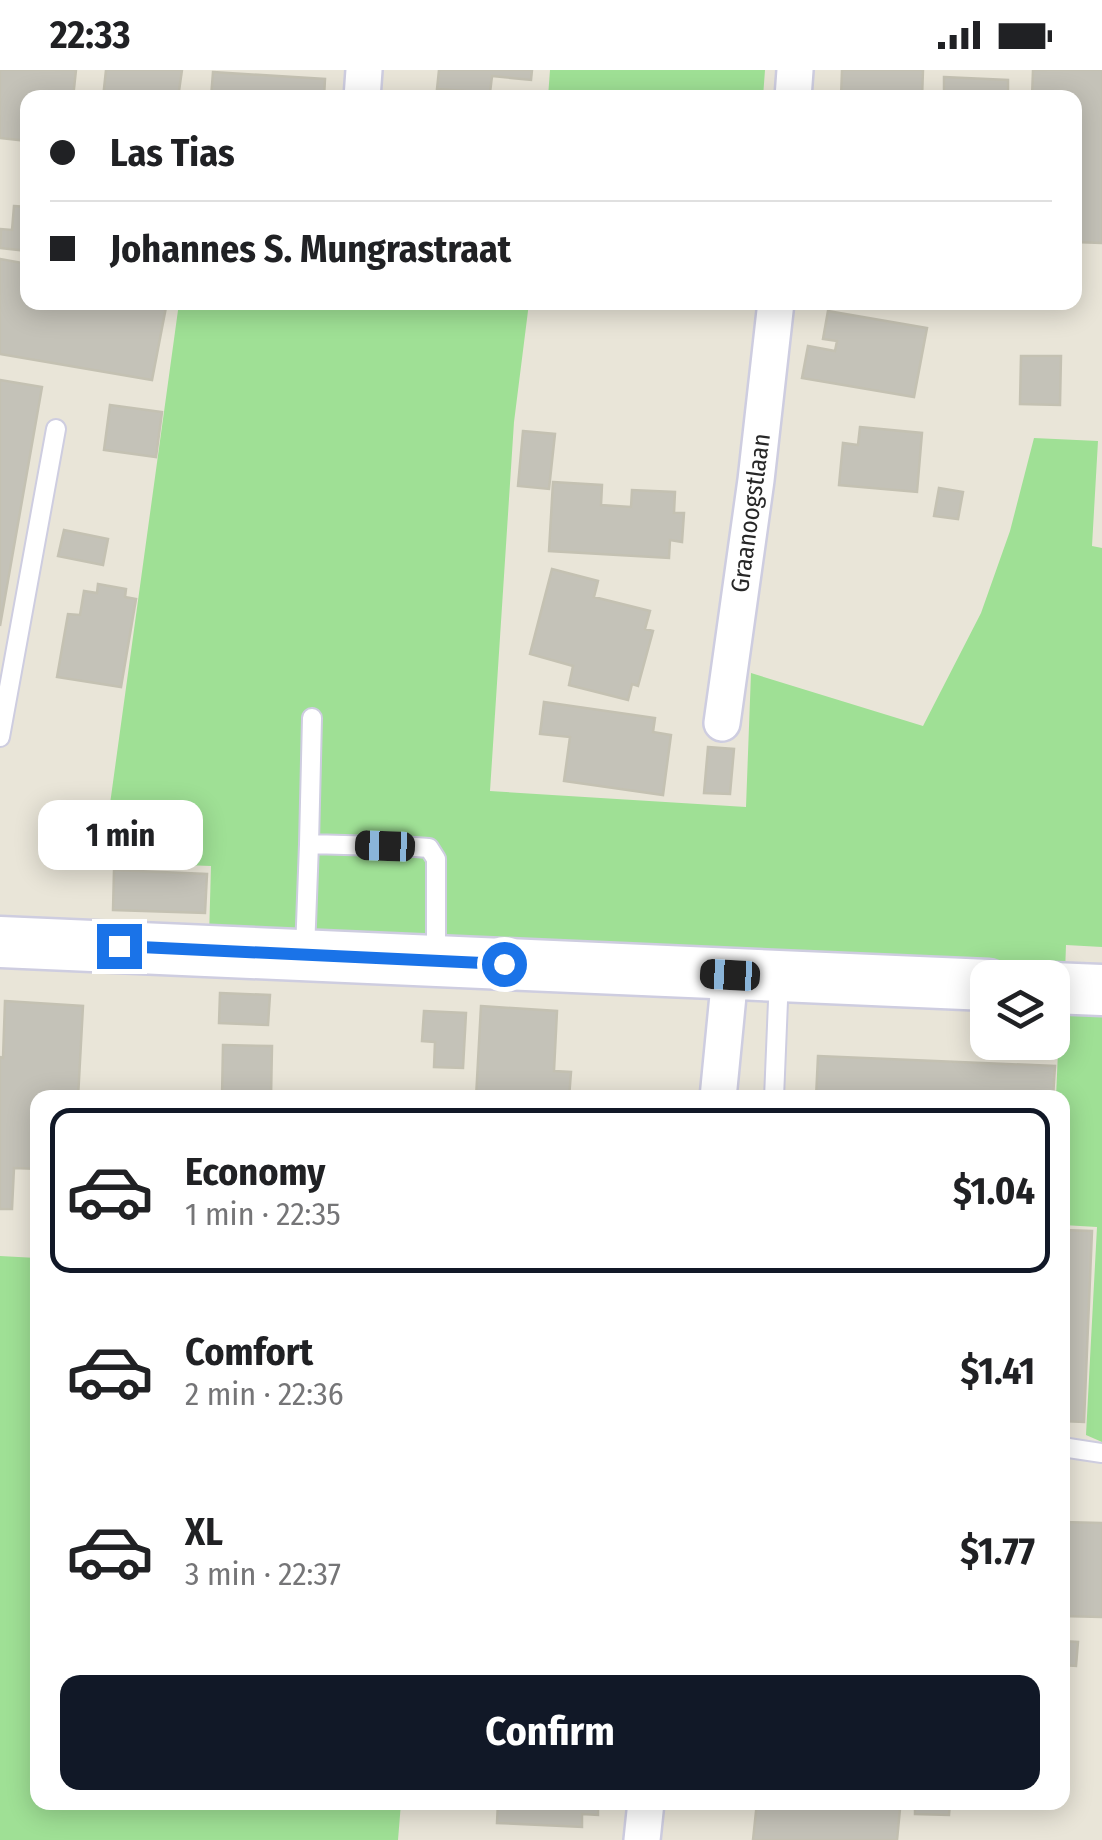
<!DOCTYPE html>
<meta charset="utf-8">
<style>
body{margin:0;font-family:"Fira Sans Condensed",sans-serif;background:#f6f6f6;color:#202124;height:100vh;display:flex;flex-direction:column;font-size:38px;white-space:nowrap}
*{box-sizing:border-box;margin:0}
p{font-size:32px;color:#757577}
.icon{flex:none;width:55px;height:55px;fill:none;stroke:currentColor;stroke-width:2;stroke-linecap:round;stroke-linejoin:round}
.map{position:relative;flex:1;overflow:hidden}
.drawer{position:absolute;left:30px;top:1020px;width:1040px;height:720px;display:flex;flex-direction:column;background:#fff;border-radius:20px;box-shadow:0 5px 25px #0003}
.drawer>*{flex:none}
.hud{position:absolute;left:20px;top:20px;width:1062px;height:220px;border-radius:20px;box-shadow:0 5px 25px #0003;display:grid;align-content:center;height:220px;padding:0 30px;background:#fff}
.fabs{position:absolute;left:970px;top:890px;display:grid;gap:20px}
.fabs a{display:grid;place-items:center;width:100px;height:100px;border-radius:20px;background:#fff;box-shadow:0 5px 25px #0003;font-size:50px}
.end{position:absolute;width:45px;height:45px;margin:-22px;border:12px solid #1a73e8;background:#fff;box-shadow:0 0 0 5px #fff}
.from{border-radius:50%}
.bubble{position:absolute;height:70px;border-radius:20px;background:#fff;box-shadow:0 5px 25px #0003;font-size:32px;font-weight:700;line-height:70px;text-align:center}
.car{position:absolute;width:30px;height:60px;margin:-30px -15px;border-radius:12px;box-shadow:0 0 8px 2px #0007;background:linear-gradient(#222 24%,#8ab4d8 0 40%,#222 0 76%,#8ab4d8 0 86%,#222 0)}
.hud b{display:flex;align-items:center;gap:35px;height:95px;font-size:38px}
.hud b+b{border-top:2px solid #e0e0e0}
.hud i{width:25px;height:25px;background:#202124}
ul{padding:18px 0 0;list-style:none}
li{display:flex;align-items:center;gap:30px;height:165px;margin:0 20px 15px;padding:0 10px;border:5px solid transparent;border-radius:20px}
li div{flex:1}
li b{display:block;font-size:38px}
li em{font-style:normal;font-weight:700}
li.active{border-color:#111827}
li>.icon{width:90px;height:90px;stroke-width:1.5}
.button{display:flex;gap:20px;margin-top:auto;padding:20px 30px}
.button a{flex:1;height:115px;border-radius:20px;background:#111827;color:#fff;font-size:40px;font-weight:700;line-height:115px;text-align:center}
.status{display:flex;justify-content:space-between;align-items:center;height:70px;padding:0 50px;background:#fff;direction:ltr}
.status svg{height:28px;fill:currentColor}
.map>svg:first-child{display:block}
.green{fill:#9fe095}
.building{fill:#c4c2b8;stroke:#c4c1b2;stroke-width:2.5}
.lines{fill:none;stroke-linecap:round;stroke-linejoin:round}
.lane-casing{stroke:#cecde0;stroke-width:22}
.street-casing{stroke:#cecde0;stroke-width:40}
.secondary-casing{stroke:#cecde0;stroke-width:55}
.lane{stroke:#fff;stroke-width:18}
.street{stroke:#fff;stroke-width:35}
.secondary{stroke:#fff;stroke-width:50}
.route{stroke:#1a73e8;stroke-width:12}
.labels{text-anchor:middle;dominant-baseline:central;stroke-width:8;stroke-linejoin:round;paint-order:stroke}
.street-label{font-size:25px;fill:#272727;stroke:#fff}
</style>
<div class="status"><b>22:33</b><svg viewBox="0 0 49 12"><path d="M0 12V9h3v3zM5 12V6h3v6zM10 12V3h3v9zM15 12V0h3v12zM26 1h20v11H26zM47 4h2v5h-2z"/></svg></div>
<div class="map">
<svg width="1102" height="1770" viewBox="0 0 1102 1770">
<rect width="100%" height="100%" fill="#e9e5d8"/>
<!-- green -->
<path class="green" d="M550,0H765L763,27H548Z
M179,233H529L514,352L490,721L746,737L751,603L923,656L981,543L1010,461L1034,368L1098,371L1092,476L1102,478V877L1066,875L1065,903L726,891L209,867L211,796L102,792Z
M1060,935L1102,937V1372L1086,1365L1097,1157L1063,1155L1062,1028H1056Z
M0,1186L37,1188L38,1732L401,1733L398,1770H0Z"/>
<!-- building -->
<path class="building" d="M0,0H76L73,28H28V71L0,68Z
M106,0H182L178,28H103Z
M439,0H532L531,10L492,6L490,23L437,19Z
M842,0H923L922,28H841Z
M1033,0H1102V173L1075,172V28H1032Z
M213,2L325,9L324,28H211Z
M944,7L1008,10V28H932V24L944,25Z
M14,136L28,137V181L0,178L1,159L12,160Z
M0,189L28,194V232H167L152,310L0,284Z
M828,241L927,258L914,327L802,308L808,276L835,281L837,271L823,269Z
M1021,286H1061L1060,335L1020,334Z
M0,310L42,317L0,556Z
M110,335L162,342L156,387L104,380Z
M860,357L922,363L917,422L839,415L843,373L858,375Z
M523,361L555,364L549,419L518,416Z
M553,412L602,415L601,435L631,437L632,420L675,422L674,443H684L682,472L670,470L669,488L549,481Z
M939,418L963,422L958,449L934,446Z
M64,460L108,469L103,495L58,486Z
M552,499L598,511L594,527L650,541L645,559L653,561L638,616L632,614L628,630L569,615L573,596L530,584Z
M98,514L126,519L125,527L136,529L121,617L57,607L68,544L80,545L84,521L97,523Z
M544,632L655,648L653,662L671,665L663,725L564,711L570,667L540,664Z
M708,677L734,679L730,724L704,723Z
M114,800L207,804L205,843L113,840Z
M220,923L270,925L268,955L219,953Z
M5,931L83,936L78,1028H38V1099L14,1098L12,1139H0V987L3,988Z
M481,936L557,941L554,1001L571,1002L569,1028H476Z
M424,941L466,943L463,998L434,997L435,972L422,971Z
M223,975L272,976L271,1028H222Z
M818,986L1055,996L1053,1028H816Z
M1062,1160L1092,1161L1084,1352L1062,1351Z
M1062,1452L1102,1453V1547L1062,1546Z
M1062,1571L1078,1572L1076,1596L1062,1595Z
M498,1732H598V1745L582,1744V1757L497,1753Z
M757,1732H863V1735L900,1739L897,1770H753Z
M915,1732H950L949,1745L915,1744Z"/>
<g class="lines">
<defs>
<path id="lane" d="M0,667L56,359
M309,774L312,648
M305,881L309,774L415,777L429,778L436,789V889
M774,1028L779,907
M1062,1377L1102,1383"/>
<path id="street" d="M362,28L364,0
M793,28L795,0
M722,653L756,410L776,232
M718,1028L730,905
M642,1770L646,1732"/>
<path id="secondary" d="M0,872L988,915
M1052,918L1102,920"/>
</defs>
<!-- lane casing -->
<use href="#lane" class="lane-casing"/>
<!-- street casing -->
<use href="#street" class="street-casing"/>
<!-- secondary casing -->
<use href="#secondary" class="secondary-casing"/>
<!-- lane -->
<use href="#lane" class="lane"/>
<!-- street -->
<use href="#street" class="street"/>
<!-- secondary -->
<use href="#secondary" class="secondary"/>
</g>
<g class="lines">
<!-- route -->
<path class="route" d="M119,876L504,894"/>
</g>
<g class="labels">
<!-- street labels -->
<g class="street-label">
<text transform="translate(751 443) rotate(-82)">Graanoogstlaan</text>
</g>
</g>
</svg>
<div class="fabs">
<a><svg class="icon" aria-label="layers" viewBox="0 0 24 24"><path d="M12 4l9 5-9 5-9-5zM3 14l9 5 9-5"/></svg></a>
</div>
<i class="end from" style="left:504px;top:894px"></i>
<i class="end" style="left:119px;top:876px"></i>
<div class="bubble" style="left:38px;top:730px;width:165px">1 min</div>
<i class="car" style="left:385px;top:776px;rotate:272deg"></i>
<i class="car" style="left:730px;top:905px;rotate:273deg"></i>
<div class="hud">
<b><i class="from"></i>Las Tias</b>
<b><i></i>Johannes S. Mungrastraat</b>
</div>
<section class="drawer">
<ul>
<li class="active"><svg class="icon" aria-label="car" viewBox="0 0 24 24"><path d="M5 17H2v-5l4-1 3-4h7l3 4 3 1v5h-3M9 17h6M6 11h13"/><circle cx="7" cy="17" r="2"/><circle cx="17" cy="17" r="2"/></svg><div><b>Economy</b><p>1 min · 22:35</p></div><em>$1.04</em></li>
<li><svg class="icon" aria-label="car" viewBox="0 0 24 24"><path d="M5 17H2v-5l4-1 3-4h7l3 4 3 1v5h-3M9 17h6M6 11h13"/><circle cx="7" cy="17" r="2"/><circle cx="17" cy="17" r="2"/></svg><div><b>Comfort</b><p>2 min · 22:36</p></div><em>$1.41</em></li>
<li><svg class="icon" aria-label="car" viewBox="0 0 24 24"><path d="M5 17H2v-5l4-1 3-4h7l3 4 3 1v5h-3M9 17h6M6 11h13"/><circle cx="7" cy="17" r="2"/><circle cx="17" cy="17" r="2"/></svg><div><b>XL</b><p>3 min · 22:37</p></div><em>$1.77</em></li>
</ul>
<div class="button"><a>Confirm</a></div>
</section>
</div>
